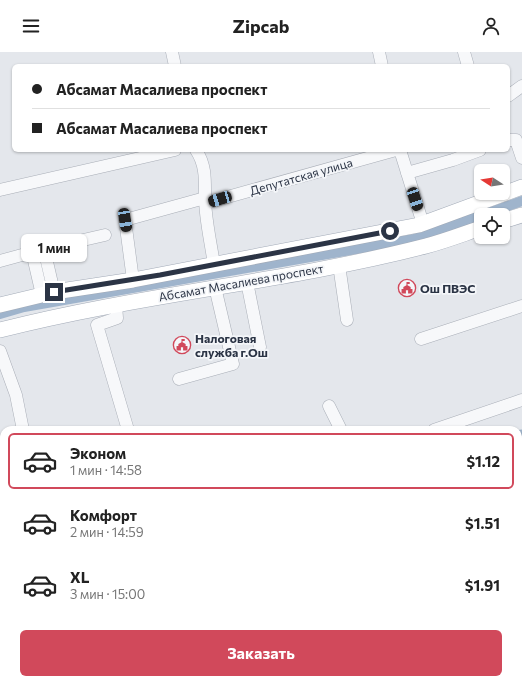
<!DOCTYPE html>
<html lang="ru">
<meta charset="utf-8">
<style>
body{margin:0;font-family:Commissioner,sans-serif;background:#f2f2f2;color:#222;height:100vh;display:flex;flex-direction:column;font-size:15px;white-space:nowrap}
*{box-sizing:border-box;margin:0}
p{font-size:13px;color:#767676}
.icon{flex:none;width:22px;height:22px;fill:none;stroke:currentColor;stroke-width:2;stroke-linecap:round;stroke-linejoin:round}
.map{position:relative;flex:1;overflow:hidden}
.sheet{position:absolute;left:0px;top:374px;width:522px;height:258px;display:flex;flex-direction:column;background:#fff;border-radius:12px 12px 0 0;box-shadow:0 1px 3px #0004}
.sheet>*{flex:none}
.top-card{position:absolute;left:12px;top:12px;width:498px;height:88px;border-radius:6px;box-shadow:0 1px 3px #0004;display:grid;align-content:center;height:88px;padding:0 20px;background:#fff}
.needle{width:26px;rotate:282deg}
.tools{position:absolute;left:474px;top:112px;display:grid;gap:8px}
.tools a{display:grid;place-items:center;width:36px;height:36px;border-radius:6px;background:#fff;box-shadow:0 1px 3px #0004;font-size:20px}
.end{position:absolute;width:18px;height:18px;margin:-9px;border:5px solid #2b3445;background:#fff;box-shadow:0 0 0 2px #fff}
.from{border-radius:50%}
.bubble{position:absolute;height:28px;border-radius:6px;background:#fff;box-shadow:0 1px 3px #0004;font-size:13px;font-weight:700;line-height:28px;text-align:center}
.car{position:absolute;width:12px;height:24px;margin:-12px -6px;border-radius:5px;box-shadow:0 0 3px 1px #0007;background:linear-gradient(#222 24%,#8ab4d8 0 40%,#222 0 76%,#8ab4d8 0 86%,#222 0)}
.top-card b{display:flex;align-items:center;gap:14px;height:38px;font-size:15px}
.top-card b+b{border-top:1px solid #e0e0e0}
.top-card i{width:10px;height:10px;background:#222}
ul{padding:7px 0 0;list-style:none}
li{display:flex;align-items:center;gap:12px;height:56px;margin:0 8px 6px;padding:0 12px;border:2px solid transparent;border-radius:6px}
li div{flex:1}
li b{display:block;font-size:15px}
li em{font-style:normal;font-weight:700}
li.on{border-color:#d1495b}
li>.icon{width:36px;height:36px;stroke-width:1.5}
.button{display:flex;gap:8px;margin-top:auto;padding:8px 20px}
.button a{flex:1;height:46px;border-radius:6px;background:#d1495b;color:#fff;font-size:16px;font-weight:700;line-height:46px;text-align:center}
header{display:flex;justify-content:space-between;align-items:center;height:52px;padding:0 20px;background:#fff;font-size:18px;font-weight:700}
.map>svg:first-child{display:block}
.green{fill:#c9d6c5}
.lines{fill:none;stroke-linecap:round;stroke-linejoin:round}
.canal{stroke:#9fb4cc;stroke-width:10}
.river{stroke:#9fb4cc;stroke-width:17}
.minor-casing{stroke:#a9aeb7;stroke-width:13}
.major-casing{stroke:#a3abb8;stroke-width:16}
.minor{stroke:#f7f8fa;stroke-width:12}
.major{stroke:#fff;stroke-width:15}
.route{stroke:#2b3445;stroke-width:5}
.labels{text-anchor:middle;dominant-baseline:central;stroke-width:3.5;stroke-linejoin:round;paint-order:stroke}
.street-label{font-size:12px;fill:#2b3445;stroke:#f4f6f9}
.poi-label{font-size:12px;font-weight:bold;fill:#2b3445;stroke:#f4f6f9;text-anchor:start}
</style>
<header><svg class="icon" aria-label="menu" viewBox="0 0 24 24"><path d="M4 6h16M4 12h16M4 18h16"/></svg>Zipcab<svg class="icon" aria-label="person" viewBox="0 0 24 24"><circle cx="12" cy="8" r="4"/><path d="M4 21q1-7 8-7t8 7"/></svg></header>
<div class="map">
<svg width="522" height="632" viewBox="0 0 522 632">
<rect width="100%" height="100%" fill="#e4e7ec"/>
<!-- green -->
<path class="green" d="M522,413V632H425L422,628H518V414Z
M63,628H405L408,632H64Z"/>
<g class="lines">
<!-- canal -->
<path class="canal" d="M0,262L24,255L414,187L522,149"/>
<!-- river -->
<path class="river" d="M518,387L522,386
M0,575L4,573"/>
<defs>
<path id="minor" d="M172,0L175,14
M379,0L382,14
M464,0L468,14
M508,44L522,34
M508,88H516L522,106
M196,98C206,113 205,128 205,145C205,167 211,191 214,213
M400,98L423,172
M407,121L453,108L480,98
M0,138L175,98
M206,151L396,98
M44,197L54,240
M32,200L42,243
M0,209L44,197L105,183
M339,213L347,268
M133,228L125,168L205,146
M247,230L260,295
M116,253L117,266L97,273L128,378
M421,287L522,254
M0,299L16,343L23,378
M179,327L233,312L215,235
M329,354L341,378
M434,378L522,348
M0,409L4,407
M0,536L4,534
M0,613L4,612
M47,628L51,632"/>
<path id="major" d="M503,169L522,163
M0,253L54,240L133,228L419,173L522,135
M0,278C141,242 286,230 426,194C445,189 463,182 481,176"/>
</defs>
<!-- minor casing -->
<use href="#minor" class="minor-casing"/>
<!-- major casing -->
<use href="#major" class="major-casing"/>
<!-- minor -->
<use href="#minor" class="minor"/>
<!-- major -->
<use href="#major" class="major"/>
</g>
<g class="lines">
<!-- route -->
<path class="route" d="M54,240L160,223L390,179"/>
</g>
<!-- icons -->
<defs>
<symbol id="civic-ring" viewBox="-11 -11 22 22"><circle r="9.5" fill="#f4f6f9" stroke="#d1495b" stroke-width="1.5"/><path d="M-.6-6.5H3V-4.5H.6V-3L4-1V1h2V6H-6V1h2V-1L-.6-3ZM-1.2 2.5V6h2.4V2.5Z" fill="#d1495b"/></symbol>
</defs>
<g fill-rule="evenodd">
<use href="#civic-ring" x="397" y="226" width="20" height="20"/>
<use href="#civic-ring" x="172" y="283" width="20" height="20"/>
</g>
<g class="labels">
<!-- street labels -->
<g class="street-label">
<text transform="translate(301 124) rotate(-16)">Депутатская улица</text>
<text transform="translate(241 230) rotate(-10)">Абсамат Масалиева проспект</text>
</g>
<!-- poi labels -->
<g class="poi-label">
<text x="420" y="236">Ош ПВЭС</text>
<text x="195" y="286">Налоговая<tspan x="195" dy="14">служба г.Ош</tspan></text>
</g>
</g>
</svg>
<div class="tools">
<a><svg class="needle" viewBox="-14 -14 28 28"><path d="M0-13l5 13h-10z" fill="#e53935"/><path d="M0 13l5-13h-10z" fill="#767676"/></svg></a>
<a><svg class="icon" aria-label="locate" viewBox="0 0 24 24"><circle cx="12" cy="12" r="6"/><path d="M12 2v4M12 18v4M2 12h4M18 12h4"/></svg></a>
</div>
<i class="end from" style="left:390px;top:179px"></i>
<i class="end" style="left:54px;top:240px"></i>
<div class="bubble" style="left:21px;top:182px;width:66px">1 мин</div>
<i class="car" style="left:220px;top:147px;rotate:254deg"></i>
<i class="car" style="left:415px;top:147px;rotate:162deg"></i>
<i class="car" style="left:125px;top:168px;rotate:171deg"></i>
<div class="top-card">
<b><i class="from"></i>Абсамат Масалиева проспект</b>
<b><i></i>Абсамат Масалиева проспект</b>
</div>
<section class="sheet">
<ul>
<li class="on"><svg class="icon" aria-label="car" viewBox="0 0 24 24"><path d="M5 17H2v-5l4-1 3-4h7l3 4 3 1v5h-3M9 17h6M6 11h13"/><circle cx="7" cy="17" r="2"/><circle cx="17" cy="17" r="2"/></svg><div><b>Эконом</b><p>1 мин · 14:58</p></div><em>$1.12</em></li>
<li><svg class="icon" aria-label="car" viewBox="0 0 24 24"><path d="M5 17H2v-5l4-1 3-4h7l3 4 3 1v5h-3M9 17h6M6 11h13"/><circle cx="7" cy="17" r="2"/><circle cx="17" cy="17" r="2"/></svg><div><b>Комфорт</b><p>2 мин · 14:59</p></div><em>$1.51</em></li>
<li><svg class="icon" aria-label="car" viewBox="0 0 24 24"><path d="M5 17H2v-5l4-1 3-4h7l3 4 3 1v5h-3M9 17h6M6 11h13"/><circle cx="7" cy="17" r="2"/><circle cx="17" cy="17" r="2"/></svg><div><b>XL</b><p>3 мин · 15:00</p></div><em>$1.91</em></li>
</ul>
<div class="button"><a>Заказать</a></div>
</section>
</div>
